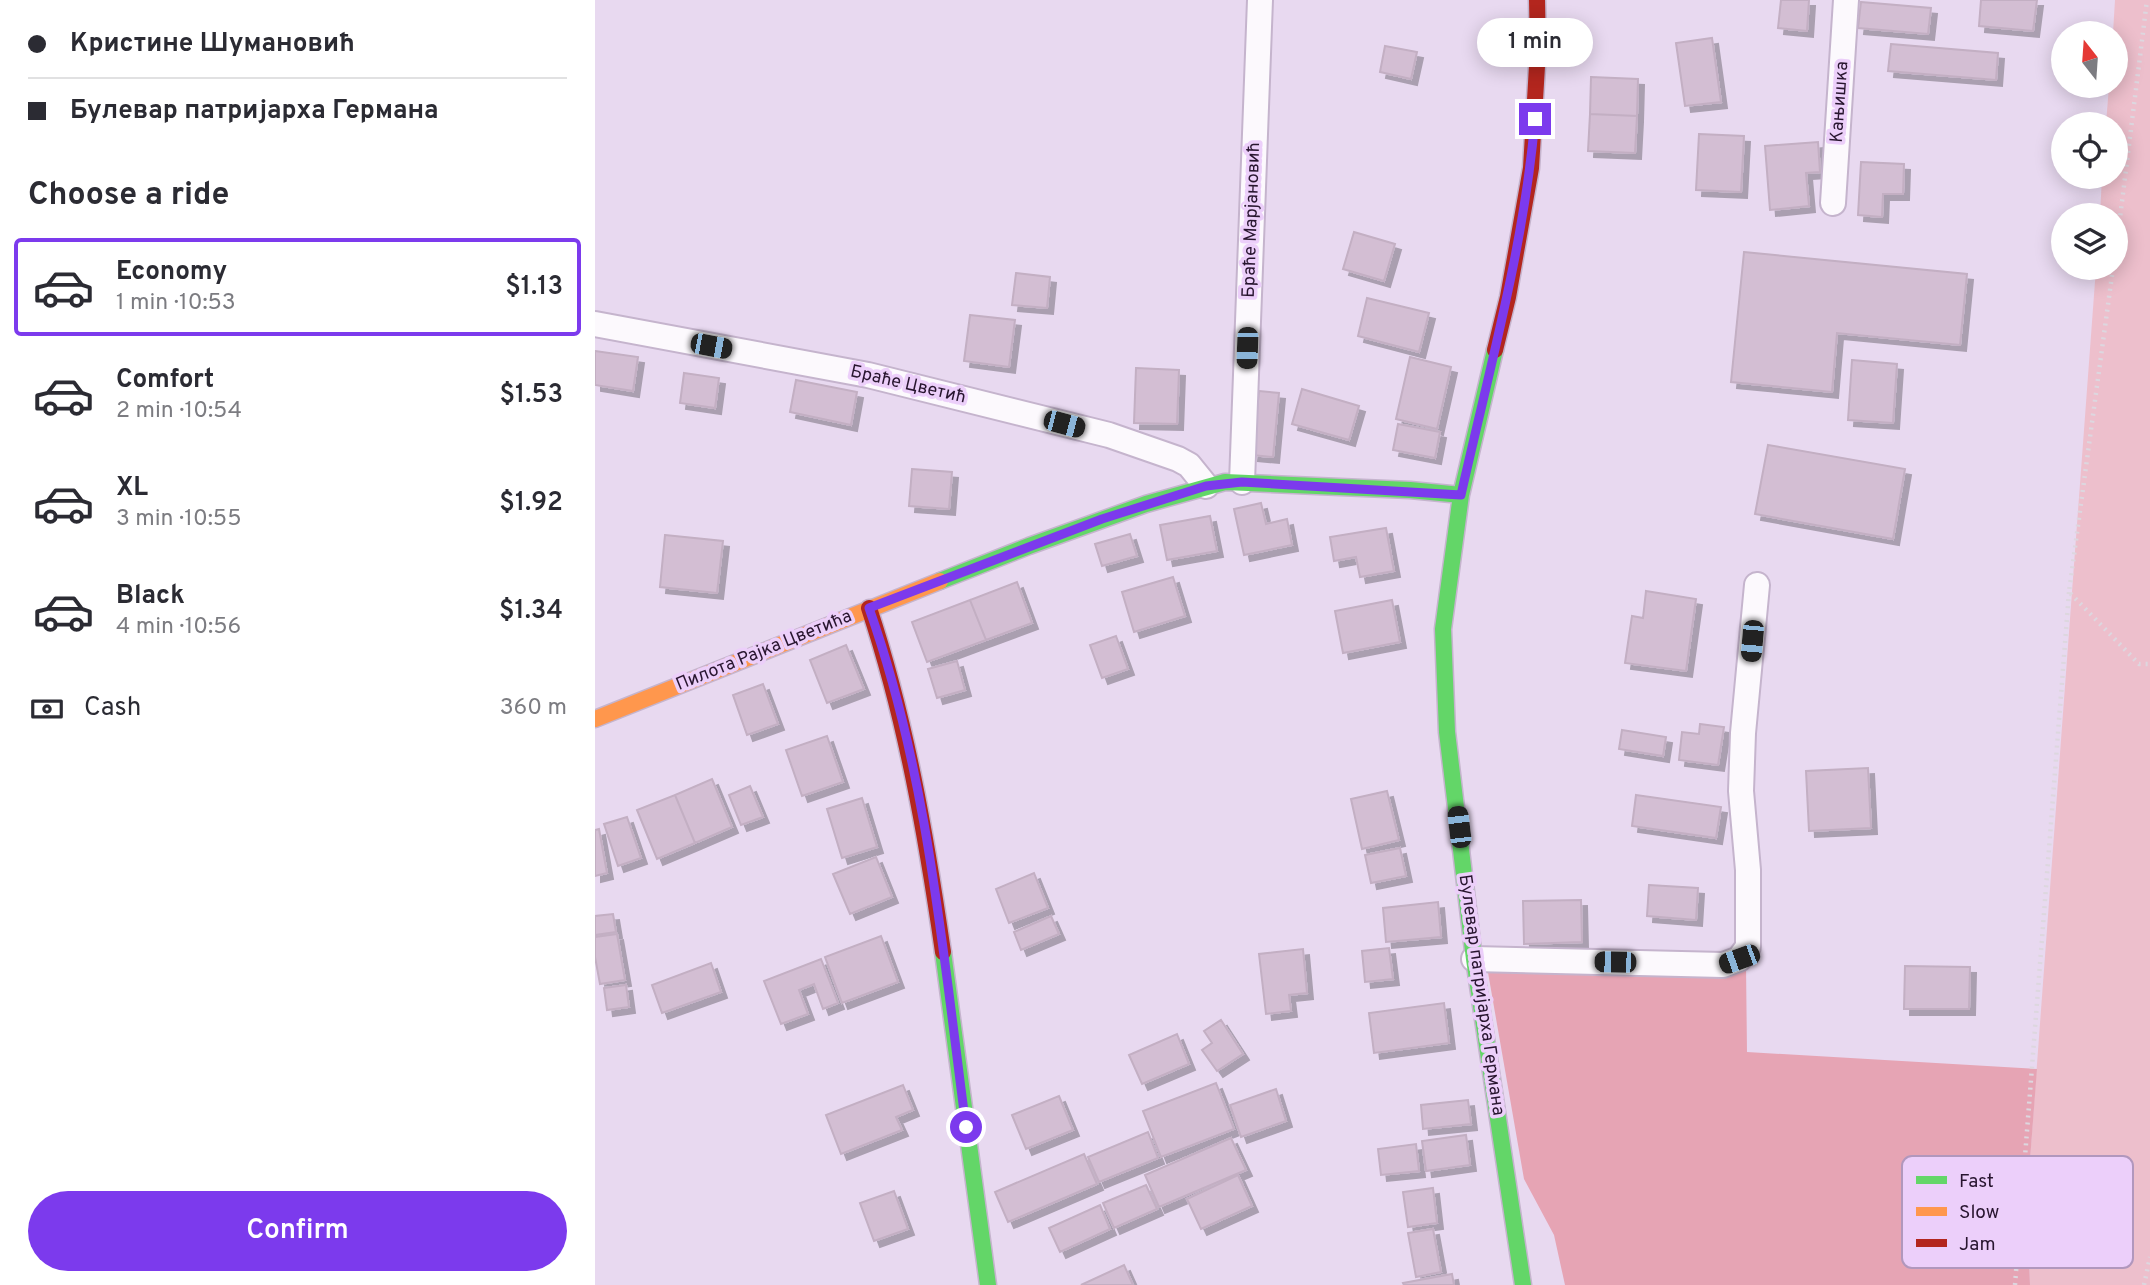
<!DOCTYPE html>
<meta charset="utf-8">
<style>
body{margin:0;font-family:Overpass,sans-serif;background:#f2f2f3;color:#2b2b33;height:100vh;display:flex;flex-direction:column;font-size:26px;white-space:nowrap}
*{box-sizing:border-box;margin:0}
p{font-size:23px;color:#7c7c81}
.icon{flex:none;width:38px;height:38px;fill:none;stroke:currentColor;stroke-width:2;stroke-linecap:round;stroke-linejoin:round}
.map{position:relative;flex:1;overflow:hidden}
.sheet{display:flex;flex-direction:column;background:#fff;width:595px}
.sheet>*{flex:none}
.hud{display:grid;align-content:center;height:154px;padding:0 28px;background:#fff}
.needle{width:46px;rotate:343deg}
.tools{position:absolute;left:1456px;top:21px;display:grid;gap:14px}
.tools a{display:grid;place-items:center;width:77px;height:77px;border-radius:50%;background:#fff;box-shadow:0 4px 18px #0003;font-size:35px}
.end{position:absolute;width:32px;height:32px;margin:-16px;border:9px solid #7c3aed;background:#fff;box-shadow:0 0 0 4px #fff}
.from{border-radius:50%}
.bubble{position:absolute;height:49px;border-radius:24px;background:#fff;box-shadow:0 4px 18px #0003;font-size:23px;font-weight:600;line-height:49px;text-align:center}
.car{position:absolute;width:21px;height:42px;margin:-21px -10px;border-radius:9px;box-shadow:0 0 5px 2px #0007;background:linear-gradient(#222 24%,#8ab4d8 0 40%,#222 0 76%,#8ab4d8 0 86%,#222 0)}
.hud b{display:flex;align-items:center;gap:24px;height:66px;font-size:26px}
.hud b+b{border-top:2px solid #e1e1e2}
.hud i{width:18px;height:18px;background:#2b2b33}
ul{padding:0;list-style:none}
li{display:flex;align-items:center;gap:21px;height:98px;margin:0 14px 10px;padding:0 14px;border:4px solid transparent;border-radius:7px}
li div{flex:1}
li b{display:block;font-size:26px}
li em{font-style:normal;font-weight:600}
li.active{border-color:#7c3aed}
li>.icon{width:63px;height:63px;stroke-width:1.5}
h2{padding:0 28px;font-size:32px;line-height:84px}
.pay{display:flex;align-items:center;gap:18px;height:77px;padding:0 28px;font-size:26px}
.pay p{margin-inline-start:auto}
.primary-button{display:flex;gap:14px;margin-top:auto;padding:14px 28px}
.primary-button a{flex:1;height:80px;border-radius:42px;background:#7c3aed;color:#fff;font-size:28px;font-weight:600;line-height:80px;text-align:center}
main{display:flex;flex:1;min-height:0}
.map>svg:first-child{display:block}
.green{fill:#edbfcc}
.forest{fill:#e6a4b4}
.building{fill:#d3bed3;stroke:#c3afc3;stroke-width:2;filter:url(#shadow)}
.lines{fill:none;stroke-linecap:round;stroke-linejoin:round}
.street-casing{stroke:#c5b4cd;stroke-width:28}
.fast-casing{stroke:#c5b4cd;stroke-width:19}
.slow-casing{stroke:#c5b4cd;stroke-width:19}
.jam-casing{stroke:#c5b4cd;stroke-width:19}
.path{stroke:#ddd7df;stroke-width:4.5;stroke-dasharray:2 5;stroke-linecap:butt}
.street{stroke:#fcf9fd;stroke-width:24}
.fast{stroke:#63d668;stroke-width:16}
.slow{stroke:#ff974d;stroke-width:16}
.jam{stroke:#b3261e;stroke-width:16}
.route{stroke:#7c3aed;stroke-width:9}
.labels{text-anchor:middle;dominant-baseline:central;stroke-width:7;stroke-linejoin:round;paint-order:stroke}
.street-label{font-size:18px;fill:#28152f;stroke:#eccffa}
.key{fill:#eccffa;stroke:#b197bd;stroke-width:2}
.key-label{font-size:19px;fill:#28152f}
</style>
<main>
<section class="sheet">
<div class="hud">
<b><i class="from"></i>Кристине Шумановић</b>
<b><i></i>Булевар патријарха Германа</b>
</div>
<h2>Choose a ride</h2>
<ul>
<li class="active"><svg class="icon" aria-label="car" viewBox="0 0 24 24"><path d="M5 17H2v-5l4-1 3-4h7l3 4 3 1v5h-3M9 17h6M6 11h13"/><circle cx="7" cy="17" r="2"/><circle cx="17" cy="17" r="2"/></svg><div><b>Economy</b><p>1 min · 10:53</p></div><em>$1.13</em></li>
<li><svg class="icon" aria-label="car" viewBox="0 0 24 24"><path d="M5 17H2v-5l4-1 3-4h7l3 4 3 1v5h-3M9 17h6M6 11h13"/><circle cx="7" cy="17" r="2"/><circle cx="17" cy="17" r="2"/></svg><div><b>Comfort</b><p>2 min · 10:54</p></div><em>$1.53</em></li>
<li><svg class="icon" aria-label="car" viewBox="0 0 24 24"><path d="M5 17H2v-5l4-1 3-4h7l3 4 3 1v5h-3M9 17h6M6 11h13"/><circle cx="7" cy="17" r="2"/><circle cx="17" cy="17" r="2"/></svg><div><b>XL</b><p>3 min · 10:55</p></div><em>$1.92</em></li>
<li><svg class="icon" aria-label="car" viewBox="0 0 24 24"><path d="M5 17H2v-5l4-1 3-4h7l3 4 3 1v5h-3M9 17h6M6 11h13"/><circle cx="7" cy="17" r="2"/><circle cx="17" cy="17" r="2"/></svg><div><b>Black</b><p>4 min · 10:56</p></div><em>$1.34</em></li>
</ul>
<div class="pay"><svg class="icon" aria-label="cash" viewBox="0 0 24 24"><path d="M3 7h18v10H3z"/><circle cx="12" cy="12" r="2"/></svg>Cash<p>360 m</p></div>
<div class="primary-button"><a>Confirm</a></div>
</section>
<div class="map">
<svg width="1555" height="1285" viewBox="0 0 1555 1285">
<defs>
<filter id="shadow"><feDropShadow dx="6" dy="6" stdDeviation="0" flood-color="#0004"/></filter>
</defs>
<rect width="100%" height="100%" fill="#e8d9f0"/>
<!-- green -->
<path class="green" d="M1520,0H1555V1285H1435L1432,1199L1501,268H1521V215H1505L1507,177H1521V124H1511L1514,86H1521V33H1518Z"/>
<!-- forest -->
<path class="forest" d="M891,961L1151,965L1152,1052L1442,1069L1432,1199L1435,1285H970L959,1235L929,1179Z"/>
<!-- building -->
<path class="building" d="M1186,0H1214L1212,31L1183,28Z
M1386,0H1442L1438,31L1384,26Z
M1266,2L1336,8L1333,34L1263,28Z
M1117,38L1126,102L1090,106L1081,43Z
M1296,44L1403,53L1401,80L1293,71Z
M790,46L822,52L816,79L785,72Z
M996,77L1043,79L1042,116L995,114Z
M995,114L1042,116L1040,153L993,151Z
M1104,134L1149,136L1146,192L1101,190Z
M1223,142L1225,172L1211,173L1214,206L1175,210L1170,146Z
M1266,162L1309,164L1308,194H1288L1287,217L1263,215Z
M759,232L800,244L789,281L748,269Z
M1149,252L1372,274L1365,345L1242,333L1237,392L1136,382Z
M421,273L455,277L452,308L417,305Z
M772,298L834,313L824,352L763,336Z
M375,315L420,320L414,367L369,361Z
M0,351L43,357L38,391L0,385Z
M815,357L856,367L842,429L801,419Z
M1257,360L1302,364L1298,423L1253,420Z
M541,368L584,370L582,424L539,423Z
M89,373L124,378L120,408L85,403Z
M201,380L262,392L256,425L195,412Z
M707,389L764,406L754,440L697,424Z
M664,391L684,393L678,457L657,455Z
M803,424L845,432L840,458L798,450Z
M1173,445L1310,469L1298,539L1160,514Z
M317,469L357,472L354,509L314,506Z
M666,503L671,524L692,519L697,545L649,555L639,509Z
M615,516L622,551L572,560L565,525Z
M791,528L799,571L765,577L761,557L739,561L735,537Z
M535,534L542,556L507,566L500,544Z
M70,535L128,541L122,593L65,587Z
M578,577L590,616L539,632L527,592Z
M422,582L437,623L391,640L375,600Z
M1051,591L1101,599L1091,671L1030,663L1037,616L1048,618Z
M375,600L391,640L332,662L317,622Z
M797,600L805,642L748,653L740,611Z
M521,636L533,669L507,678L495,645Z
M251,645L269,689L232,703L215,660Z
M362,661L370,690L342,698L333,669Z
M168,684L183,724L152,735L138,695Z
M1105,724L1129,727L1123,765L1084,760L1087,732L1104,734Z
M1027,730L1071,737L1068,756L1024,749Z
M232,736L248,782L207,796L191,750Z
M1273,768L1276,828L1214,831L1211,771Z
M117,779L137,827L100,843L80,795Z
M155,786L168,817L146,825L134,795Z
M792,791L804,840L767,849L756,799Z
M80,795L100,843L62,859L42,810Z
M1041,795L1126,807L1121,838L1037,826Z
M267,798L282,847L247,858L232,809Z
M32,817L46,858L23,866L9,824Z
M4,829L12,873L0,876V830Z
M805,848L811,876L776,883L770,855Z
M281,857L297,897L255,914L238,874Z
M439,873L453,908L414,923L401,889Z
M1054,885L1103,888L1101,920L1052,916Z
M986,900L987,942L929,944L928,901Z
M843,902L846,937L791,942L788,908Z
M18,914L21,932L0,935V916Z
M456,916L464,934L426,950L419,932Z
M22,934L30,980L5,984L0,957V937Z
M286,936L303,982L247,1003L230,957Z
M794,948L798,979L770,982L767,951Z
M708,949L712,993L694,995L696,1011L671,1014L664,954Z
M226,959L243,1003L228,1009L219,984L204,990L213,1014L186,1024L169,981Z
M116,963L126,992L67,1013L57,985Z
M1310,966L1375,967L1374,1009H1309Z
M31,985L34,1007L12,1010L9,988Z
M849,1003L854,1043L779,1053L774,1013Z
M626,1020L648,1054L622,1071L607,1050L617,1043L609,1031Z
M582,1034L594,1064L547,1084L534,1055Z
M621,1083L639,1129L566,1157L548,1111Z
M308,1085L318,1110L301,1117L307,1130L246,1154L231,1115Z
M681,1089L691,1121L646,1137L635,1105Z
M464,1096L478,1130L431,1149L417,1115Z
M873,1100L876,1124L828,1129L826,1105Z
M553,1132L563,1158L504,1182L493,1157Z
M871,1135L875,1165L831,1171L827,1141Z
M636,1138L651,1170L564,1207L550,1175Z
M821,1144L824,1171L786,1175L783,1149Z
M489,1154L502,1184L413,1222L400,1192Z
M643,1175L657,1206L606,1229L592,1199Z
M551,1185L562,1209L519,1228L508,1203Z
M838,1188L842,1223L813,1227L808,1192Z
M299,1191L313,1229L279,1241L265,1203Z
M505,1205L515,1229L465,1252L454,1228Z
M838,1229L846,1272L821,1277L813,1233Z
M529,1265L538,1285H486Z
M857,1274L859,1285H809L808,1283Z"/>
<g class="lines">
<defs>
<path id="street" d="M1238,203L1251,0
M0,324L273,375L514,435L583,459L594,465L611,486
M647,482L665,0
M879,959L1128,965L1144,959L1153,947V870L1146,791L1148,733L1162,585"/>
<path id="fast" d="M900,350L866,495L848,629L852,732L879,959L928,1285
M345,581L434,546L551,504L630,482L815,490L866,495
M348,952L393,1285"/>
<path id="slow" d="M0,719L345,581"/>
<path id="jam" d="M900,350L913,297L936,168L943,49L942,0
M274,608C311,720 331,835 348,952"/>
</defs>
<!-- street casing -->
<use href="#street" class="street-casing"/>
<!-- fast casing -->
<use href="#fast" class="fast-casing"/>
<!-- slow casing -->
<use href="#slow" class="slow-casing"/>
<!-- jam casing -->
<use href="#jam" class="jam-casing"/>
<!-- path -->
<path class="path" d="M1521,250L1552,0
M1518,268L1474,592L1544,664H1555
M1420,1285L1474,592
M1549,1285L1555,1257"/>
<!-- street -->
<use href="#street" class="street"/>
<!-- fast -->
<use href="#fast" class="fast"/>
<!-- slow -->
<use href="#slow" class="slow"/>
<!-- jam -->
<use href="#jam" class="jam"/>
</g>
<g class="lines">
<!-- route -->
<path class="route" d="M371,1127C348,954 333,774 274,608L507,519L611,486L647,482L866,495C894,370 929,247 940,119"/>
</g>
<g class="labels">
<!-- street labels -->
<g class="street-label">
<text transform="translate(1245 102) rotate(-86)">Кањишка</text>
<text transform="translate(657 220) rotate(-88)">Браће Марјановић</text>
<text transform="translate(313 385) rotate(13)">Браће Цветић</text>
<text transform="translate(169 651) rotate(-22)">Пилота Рајка Цветића</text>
<text transform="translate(886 995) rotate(82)">Булевар патријарха Германа</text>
</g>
</g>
<!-- legend -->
<rect x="1307" y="1156" width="231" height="112" rx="10" class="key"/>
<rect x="1321" y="1176" width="31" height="8" fill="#63d668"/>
<rect x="1321" y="1207" width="31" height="9" fill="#ff974d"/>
<rect x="1321" y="1239" width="31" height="8" fill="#b3261e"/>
<g class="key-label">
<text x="1364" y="1187">Fast</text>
<text x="1364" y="1218">Slow</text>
<text x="1364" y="1250">Jam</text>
</g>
</svg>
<div class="tools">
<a><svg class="needle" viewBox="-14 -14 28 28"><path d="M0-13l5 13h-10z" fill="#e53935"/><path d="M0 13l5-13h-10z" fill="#7c7c81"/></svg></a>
<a><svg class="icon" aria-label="locate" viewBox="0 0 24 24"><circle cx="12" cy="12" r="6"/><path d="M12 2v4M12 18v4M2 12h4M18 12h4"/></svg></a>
<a><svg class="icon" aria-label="layers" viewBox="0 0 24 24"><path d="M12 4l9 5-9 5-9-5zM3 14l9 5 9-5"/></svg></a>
</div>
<i class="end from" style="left:371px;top:1127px"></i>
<i class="end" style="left:940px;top:119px"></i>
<div class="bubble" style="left:882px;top:18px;width:116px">1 min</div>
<i class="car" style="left:116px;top:346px;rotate:101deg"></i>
<i class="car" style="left:652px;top:348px;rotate:182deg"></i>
<i class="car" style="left:469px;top:424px;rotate:105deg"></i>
<i class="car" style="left:1157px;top:641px;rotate:185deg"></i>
<i class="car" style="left:864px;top:827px;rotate:353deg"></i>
<i class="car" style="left:1144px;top:959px;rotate:250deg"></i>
<i class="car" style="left:1020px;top:962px;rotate:271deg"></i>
</div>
</main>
